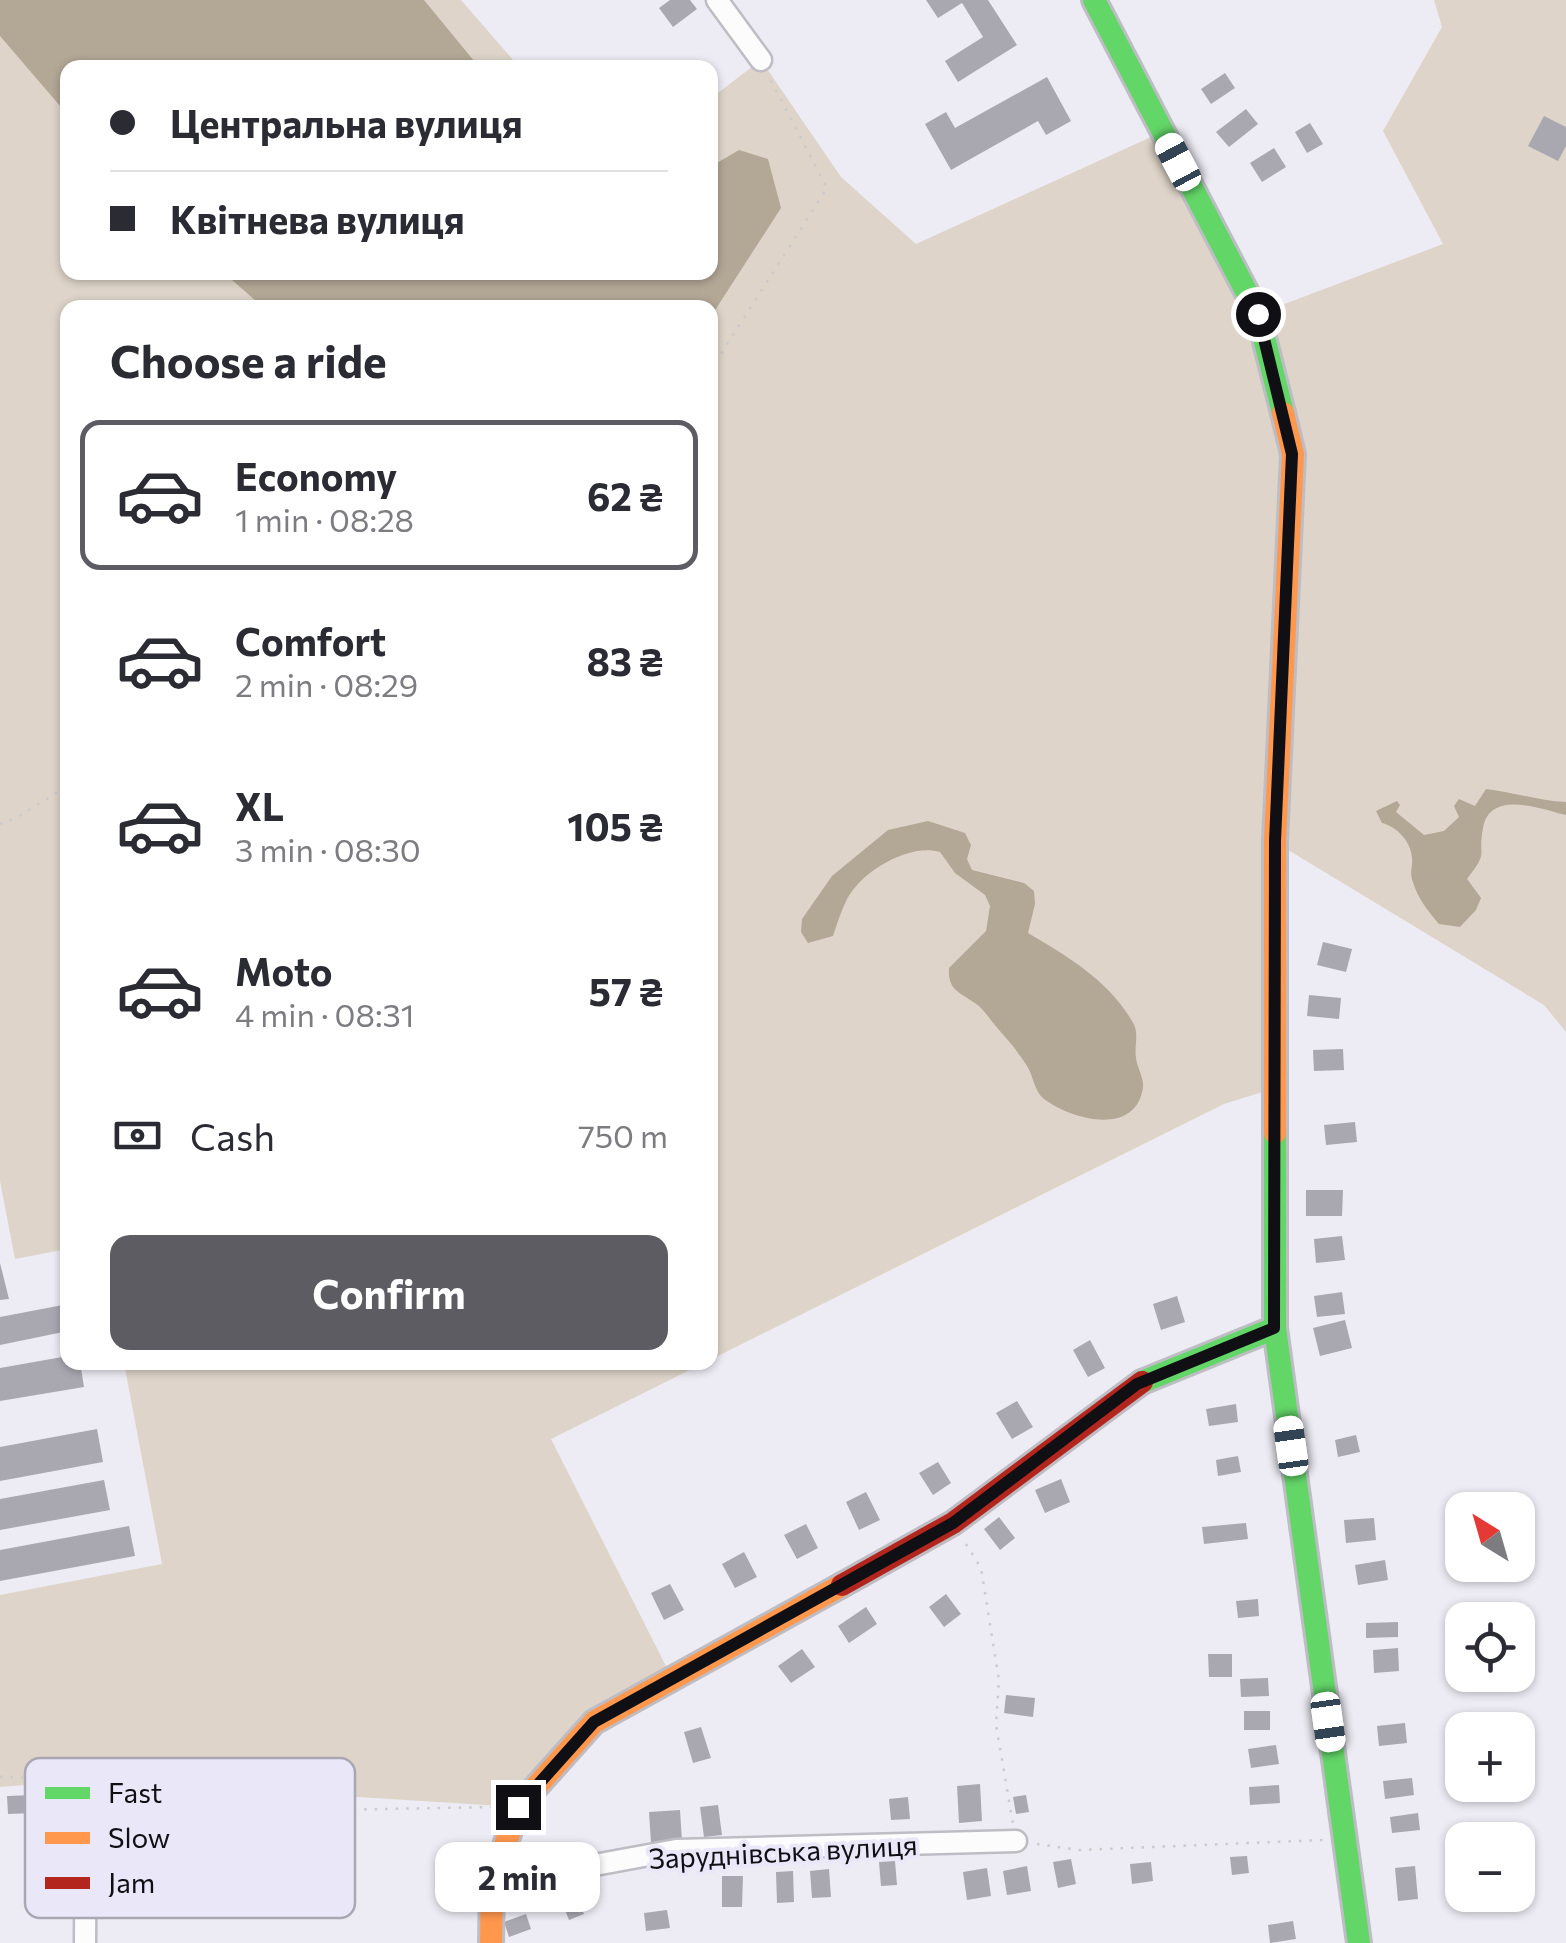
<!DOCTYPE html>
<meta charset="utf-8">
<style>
body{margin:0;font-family:Commissioner,sans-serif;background:#f2f2f3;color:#2b2b33;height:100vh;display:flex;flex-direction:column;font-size:38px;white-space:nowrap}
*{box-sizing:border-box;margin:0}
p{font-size:32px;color:#7c7c81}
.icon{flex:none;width:55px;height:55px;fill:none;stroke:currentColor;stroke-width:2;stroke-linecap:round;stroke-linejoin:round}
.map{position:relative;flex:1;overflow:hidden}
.details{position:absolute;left:60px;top:300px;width:658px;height:1070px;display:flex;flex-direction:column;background:#fff;border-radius:20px;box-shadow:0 2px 8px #0004}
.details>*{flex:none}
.banner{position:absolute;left:60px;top:60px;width:658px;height:220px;border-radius:20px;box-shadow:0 2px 8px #0004;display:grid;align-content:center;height:220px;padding:0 50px;background:#fff}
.needle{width:65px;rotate:323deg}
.buttons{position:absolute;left:1445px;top:1492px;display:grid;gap:20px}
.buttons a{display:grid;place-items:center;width:90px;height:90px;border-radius:20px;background:#fff;box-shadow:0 2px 8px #0004;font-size:50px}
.end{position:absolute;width:45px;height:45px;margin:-22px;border:12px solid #100f14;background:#fff;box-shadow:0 0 0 5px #fff}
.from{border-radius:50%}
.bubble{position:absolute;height:70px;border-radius:20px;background:#fff;box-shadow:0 2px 8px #0004;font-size:32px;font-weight:700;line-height:70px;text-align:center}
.car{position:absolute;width:30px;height:60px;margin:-30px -15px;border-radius:12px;box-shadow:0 0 8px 2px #0007;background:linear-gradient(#fff 24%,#345 0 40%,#fff 0 76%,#345 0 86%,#fff 0)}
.banner b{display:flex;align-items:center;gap:35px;height:95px;font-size:38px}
.banner b+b{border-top:2px solid #e1e1e2}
.banner i{width:25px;height:25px;background:#2b2b33}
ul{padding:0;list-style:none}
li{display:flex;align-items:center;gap:30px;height:150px;margin:0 20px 15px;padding:0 30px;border:5px solid transparent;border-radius:20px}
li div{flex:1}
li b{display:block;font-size:38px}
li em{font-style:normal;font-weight:700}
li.current{border-color:#5d5c62}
li>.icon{width:90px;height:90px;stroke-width:1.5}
h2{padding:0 50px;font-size:45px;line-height:120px}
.pay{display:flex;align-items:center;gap:25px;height:110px;padding:0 50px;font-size:38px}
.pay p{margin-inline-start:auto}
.cta{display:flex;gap:20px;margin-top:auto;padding:20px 50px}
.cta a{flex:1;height:115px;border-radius:20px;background:#5d5c62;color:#fff;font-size:40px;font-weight:700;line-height:115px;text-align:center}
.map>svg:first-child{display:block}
.green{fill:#ded4c9}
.water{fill:#b3a796}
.building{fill:#a9a8b1}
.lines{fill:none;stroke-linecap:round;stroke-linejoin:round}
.street-casing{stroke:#bebdc4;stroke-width:25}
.fast-casing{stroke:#bebdc4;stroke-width:28}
.slow-casing{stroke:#bebdc4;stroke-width:28}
.jam-casing{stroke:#bebdc4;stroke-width:28}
.path{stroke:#cbcbcd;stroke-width:2.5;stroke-dasharray:2.5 8;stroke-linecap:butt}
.street{stroke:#fcfcfd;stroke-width:20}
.fast{stroke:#63d668;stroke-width:22}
.slow{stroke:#ff974d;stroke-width:22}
.jam{stroke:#b3261e;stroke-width:22}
.route{stroke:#100f14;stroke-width:12}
.labels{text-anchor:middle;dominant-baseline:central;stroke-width:8;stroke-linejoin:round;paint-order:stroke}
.street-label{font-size:28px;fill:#100f14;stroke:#eae8f8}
.key{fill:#eae8f8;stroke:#a9a7b4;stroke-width:2.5}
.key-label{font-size:28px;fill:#100f14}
</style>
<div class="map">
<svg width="1566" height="1943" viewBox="0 0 1566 1943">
<rect width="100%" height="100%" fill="#edecf4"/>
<!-- green -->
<path class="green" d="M0,0H461L519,67L68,68V272H710V99L761,60L841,177L916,244L1162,132L1258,314L1443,244L1383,131L1442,27L1434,0H1566V1032L1544,1005L1275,842V1088L1224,1104L710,1360V308H68L67,1249L15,1259L0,1181Z
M124,1363H704L551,1439L672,1678L594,1722L518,1807L86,1780L0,1787V1595L162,1564Z"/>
<!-- water -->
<path class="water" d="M0,0H424L479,67L68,68L67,114L0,36Z
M739,150L768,159L781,208L710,318V308L263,307L224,273L710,272V167Z
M1486,789C1513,792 1539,801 1566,802V815C1541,809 1490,789 1483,828C1477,859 1490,849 1467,879L1481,898L1476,910L1460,927L1439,924C1428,911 1418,899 1413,882C1409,872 1413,868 1412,858C1411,841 1397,827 1382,823L1376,811L1397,801L1400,805L1396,812L1424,835L1444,831L1459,817L1454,806L1459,799L1475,806Z
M928,821L965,833L971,845L967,859L972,870L1024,883L1034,891L1035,904L1028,933C1067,956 1108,980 1132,1021C1140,1033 1134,1044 1136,1058C1137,1068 1144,1077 1143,1087C1137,1136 1073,1121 1044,1099C1034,1091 1034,1077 1027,1066C1019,1053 1009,1041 999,1030C992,1022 986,1013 979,1006C963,993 947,992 949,968L986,931L990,906L985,895L955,873L940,852C909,843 862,871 847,899C841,911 837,924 833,936L808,943L801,932L802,919L832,876L888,830Z"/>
<!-- building -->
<path class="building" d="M670,0H690L697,9L673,27L659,8Z
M926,0H988L1017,45L958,82L945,61L983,37L962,3L938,18Z
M1225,73L1235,88L1211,104L1201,89Z
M1047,77L1071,121L1046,135L1038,121L951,170L925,124L946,112L955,128Z
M1246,109L1258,124L1229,147L1216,132Z
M1544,116L1566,127V146L1558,161L1528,146Z
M1310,123L1323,144L1307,153L1295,132Z
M1274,148L1286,167L1262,182L1250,163Z
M1323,942L1352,949L1346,972L1317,965Z
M1309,995L1341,998L1339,1019L1307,1016Z
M1343,1049L1344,1070L1314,1071L1313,1050Z
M1355,1122L1357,1142L1326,1145L1324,1125Z
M1306,1190H1343L1342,1216H1306Z
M1342,1236L1345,1260L1316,1263L1314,1239Z
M0,1263L9,1299L0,1300Z
M1342,1292L1345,1314L1317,1317L1314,1296Z
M1177,1296L1185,1322L1161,1330L1153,1304Z
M68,1304V1331L0,1345V1317Z
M1345,1320L1352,1348L1320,1356L1313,1328Z
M1090,1340L1105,1368L1088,1377L1073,1350Z
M68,1356V1362H80L84,1387L0,1401V1368Z
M1017,1401L1033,1427L1012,1439L996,1413Z
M1236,1404L1238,1422L1209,1426L1206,1409Z
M97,1429L103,1462L0,1481V1447Z
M1356,1435L1360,1452L1338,1457L1335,1440Z
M1238,1456L1241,1472L1218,1476L1216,1460Z
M938,1462L951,1483L933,1495L919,1473Z
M1061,1479L1070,1502L1045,1513L1035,1490Z
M104,1480L110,1510L0,1530V1499Z
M866,1492L880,1520L859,1530L846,1502Z
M999,1517L1015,1538L1000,1550L984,1529Z
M1374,1518L1376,1540L1346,1543L1344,1520Z
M1246,1523L1248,1539L1204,1544L1202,1527Z
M806,1524L818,1548L797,1559L784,1535Z
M129,1526L135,1556L0,1581V1550Z
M744,1552L757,1577L735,1588L722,1564Z
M1385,1560L1388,1580L1358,1585L1355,1565Z
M670,1584L684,1610L664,1620L651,1593Z
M946,1594L961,1614L944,1627L929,1607Z
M1258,1599L1259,1616L1238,1618L1236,1601Z
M866,1607L877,1624L849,1643L838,1626Z
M1398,1622V1637L1366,1638V1623Z
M1398,1648L1399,1671L1374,1673L1373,1650Z
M802,1649L815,1667L791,1683L778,1666Z
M1208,1654H1232V1677H1209Z
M1268,1678L1269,1696L1241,1697L1240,1679Z
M1006,1695L1035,1698L1033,1717L1004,1713Z
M1244,1711H1270V1730H1244Z
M1405,1723L1407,1743L1379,1746L1377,1726Z
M701,1727L711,1758L693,1763L684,1732Z
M1276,1745L1279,1764L1251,1768L1248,1749Z
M1412,1778L1414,1795L1385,1799L1383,1781Z
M980,1784L982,1821L959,1823L957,1786Z
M1279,1785L1280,1803L1250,1805L1249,1787Z
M35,1795V1813L8,1814L7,1796Z
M1026,1795L1029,1812L1016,1814L1013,1797Z
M908,1797L910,1819L891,1820L889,1799Z
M718,1805L722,1835L704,1837L700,1807Z
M680,1810L682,1841L651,1843L649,1812Z
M1418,1813L1420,1830L1392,1833L1390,1817Z
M1247,1856L1249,1873L1232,1875L1230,1857Z
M1071,1859L1076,1884L1058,1888L1053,1862Z
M895,1861L897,1885L881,1886L879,1862Z
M1151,1862L1153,1881L1132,1884L1130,1864Z
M1027,1866L1031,1891L1007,1895L1003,1871Z
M1415,1866L1418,1899L1398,1901L1395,1868Z
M987,1868L991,1896L967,1900L963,1872Z
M829,1869L831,1897L812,1898L810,1871Z
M793,1871L794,1902L777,1903L776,1872Z
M722,1876H743L742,1907H722Z
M576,1894L584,1914L569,1920L561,1900Z
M667,1910L670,1928L646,1931L644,1913Z
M526,1914L531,1929L509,1937L504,1922Z
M1293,1921L1296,1939L1270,1943L1268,1925Z"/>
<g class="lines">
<defs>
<path id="street" d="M717,0L761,60
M492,1884L676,1850L1016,1841
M85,1943L86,1780"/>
<path id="fast" d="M1094,0L1258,314L1283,413
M1275,1133V1328L1359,1943
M1142,1382L1275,1328"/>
<path id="slow" d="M1275,1133V841L1293,454L1283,413
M491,1943L492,1884L518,1807L594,1722L842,1585"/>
<path id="jam" d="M842,1585L953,1523L1142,1382"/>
</defs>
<!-- street casing -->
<use href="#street" class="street-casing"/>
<!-- fast casing -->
<use href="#fast" class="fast-casing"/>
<!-- slow casing -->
<use href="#slow" class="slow-casing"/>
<!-- jam casing -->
<use href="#jam" class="jam-casing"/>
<!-- path -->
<path class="path" d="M710,371L827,188L768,75
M0,824L16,818L68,786
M966,1544L981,1568L999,1680L996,1725L1013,1824
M0,1777L68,1779
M105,1787L164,1807L331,1810L494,1807
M1037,1844L1079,1850L1323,1840"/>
<!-- street -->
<use href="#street" class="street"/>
<!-- fast -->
<use href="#fast" class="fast"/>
<!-- slow -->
<use href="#slow" class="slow"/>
<!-- jam -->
<use href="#jam" class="jam"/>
</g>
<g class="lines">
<!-- route -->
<path class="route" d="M518,1807L594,1722L953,1523L1137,1384L1274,1328L1275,841L1292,454L1258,314"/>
</g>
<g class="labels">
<!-- street labels -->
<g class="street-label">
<text transform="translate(783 1851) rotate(-3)">Заруднівська вулиця</text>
</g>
</g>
<!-- legend -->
<rect x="25" y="1758" width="330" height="160" rx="15" class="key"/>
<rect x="45" y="1787" width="45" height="12" fill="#63d668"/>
<rect x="45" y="1832" width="45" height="12" fill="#ff974d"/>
<rect x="45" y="1877" width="45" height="12" fill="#b3261e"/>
<g class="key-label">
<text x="108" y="1803">Fast</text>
<text x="108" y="1848">Slow</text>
<text x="108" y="1893">Jam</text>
</g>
</svg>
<div class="buttons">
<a><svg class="needle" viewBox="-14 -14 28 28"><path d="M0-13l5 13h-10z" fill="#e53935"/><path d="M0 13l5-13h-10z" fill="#7c7c81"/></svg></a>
<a><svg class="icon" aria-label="locate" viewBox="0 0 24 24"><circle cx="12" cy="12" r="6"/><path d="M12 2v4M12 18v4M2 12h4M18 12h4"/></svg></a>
<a>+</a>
<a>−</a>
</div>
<i class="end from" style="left:1258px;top:314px"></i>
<i class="end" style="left:518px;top:1807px"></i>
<div class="bubble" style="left:435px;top:1842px;width:165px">2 min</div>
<i class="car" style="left:1178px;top:162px;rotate:332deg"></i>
<i class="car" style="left:1291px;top:1446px;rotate:352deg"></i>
<i class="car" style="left:1328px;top:1722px;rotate:172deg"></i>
<div class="banner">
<b><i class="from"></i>Центральна вулиця</b>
<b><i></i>Квітнева вулиця</b>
</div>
<section class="details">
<h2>Choose a ride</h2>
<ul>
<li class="current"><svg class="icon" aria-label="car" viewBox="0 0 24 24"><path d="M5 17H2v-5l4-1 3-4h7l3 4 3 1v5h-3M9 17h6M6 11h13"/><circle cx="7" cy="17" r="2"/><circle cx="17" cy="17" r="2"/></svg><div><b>Economy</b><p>1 min · 08:28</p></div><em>62 ₴</em></li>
<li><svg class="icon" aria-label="car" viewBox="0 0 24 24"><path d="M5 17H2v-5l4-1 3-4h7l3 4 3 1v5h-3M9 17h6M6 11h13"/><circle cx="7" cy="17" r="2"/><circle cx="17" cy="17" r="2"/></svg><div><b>Comfort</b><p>2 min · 08:29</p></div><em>83 ₴</em></li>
<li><svg class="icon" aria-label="car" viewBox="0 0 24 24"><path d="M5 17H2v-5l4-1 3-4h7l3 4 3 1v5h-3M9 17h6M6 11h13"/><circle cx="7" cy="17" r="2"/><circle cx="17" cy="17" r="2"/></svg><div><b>XL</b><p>3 min · 08:30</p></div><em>105 ₴</em></li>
<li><svg class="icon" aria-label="car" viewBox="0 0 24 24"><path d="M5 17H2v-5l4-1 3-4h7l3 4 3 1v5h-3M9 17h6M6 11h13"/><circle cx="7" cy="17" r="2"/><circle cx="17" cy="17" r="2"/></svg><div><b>Moto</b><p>4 min · 08:31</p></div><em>57 ₴</em></li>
</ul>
<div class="pay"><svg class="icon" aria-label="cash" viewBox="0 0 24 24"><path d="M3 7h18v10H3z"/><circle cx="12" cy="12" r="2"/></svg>Cash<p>750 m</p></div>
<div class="cta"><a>Confirm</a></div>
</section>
</div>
